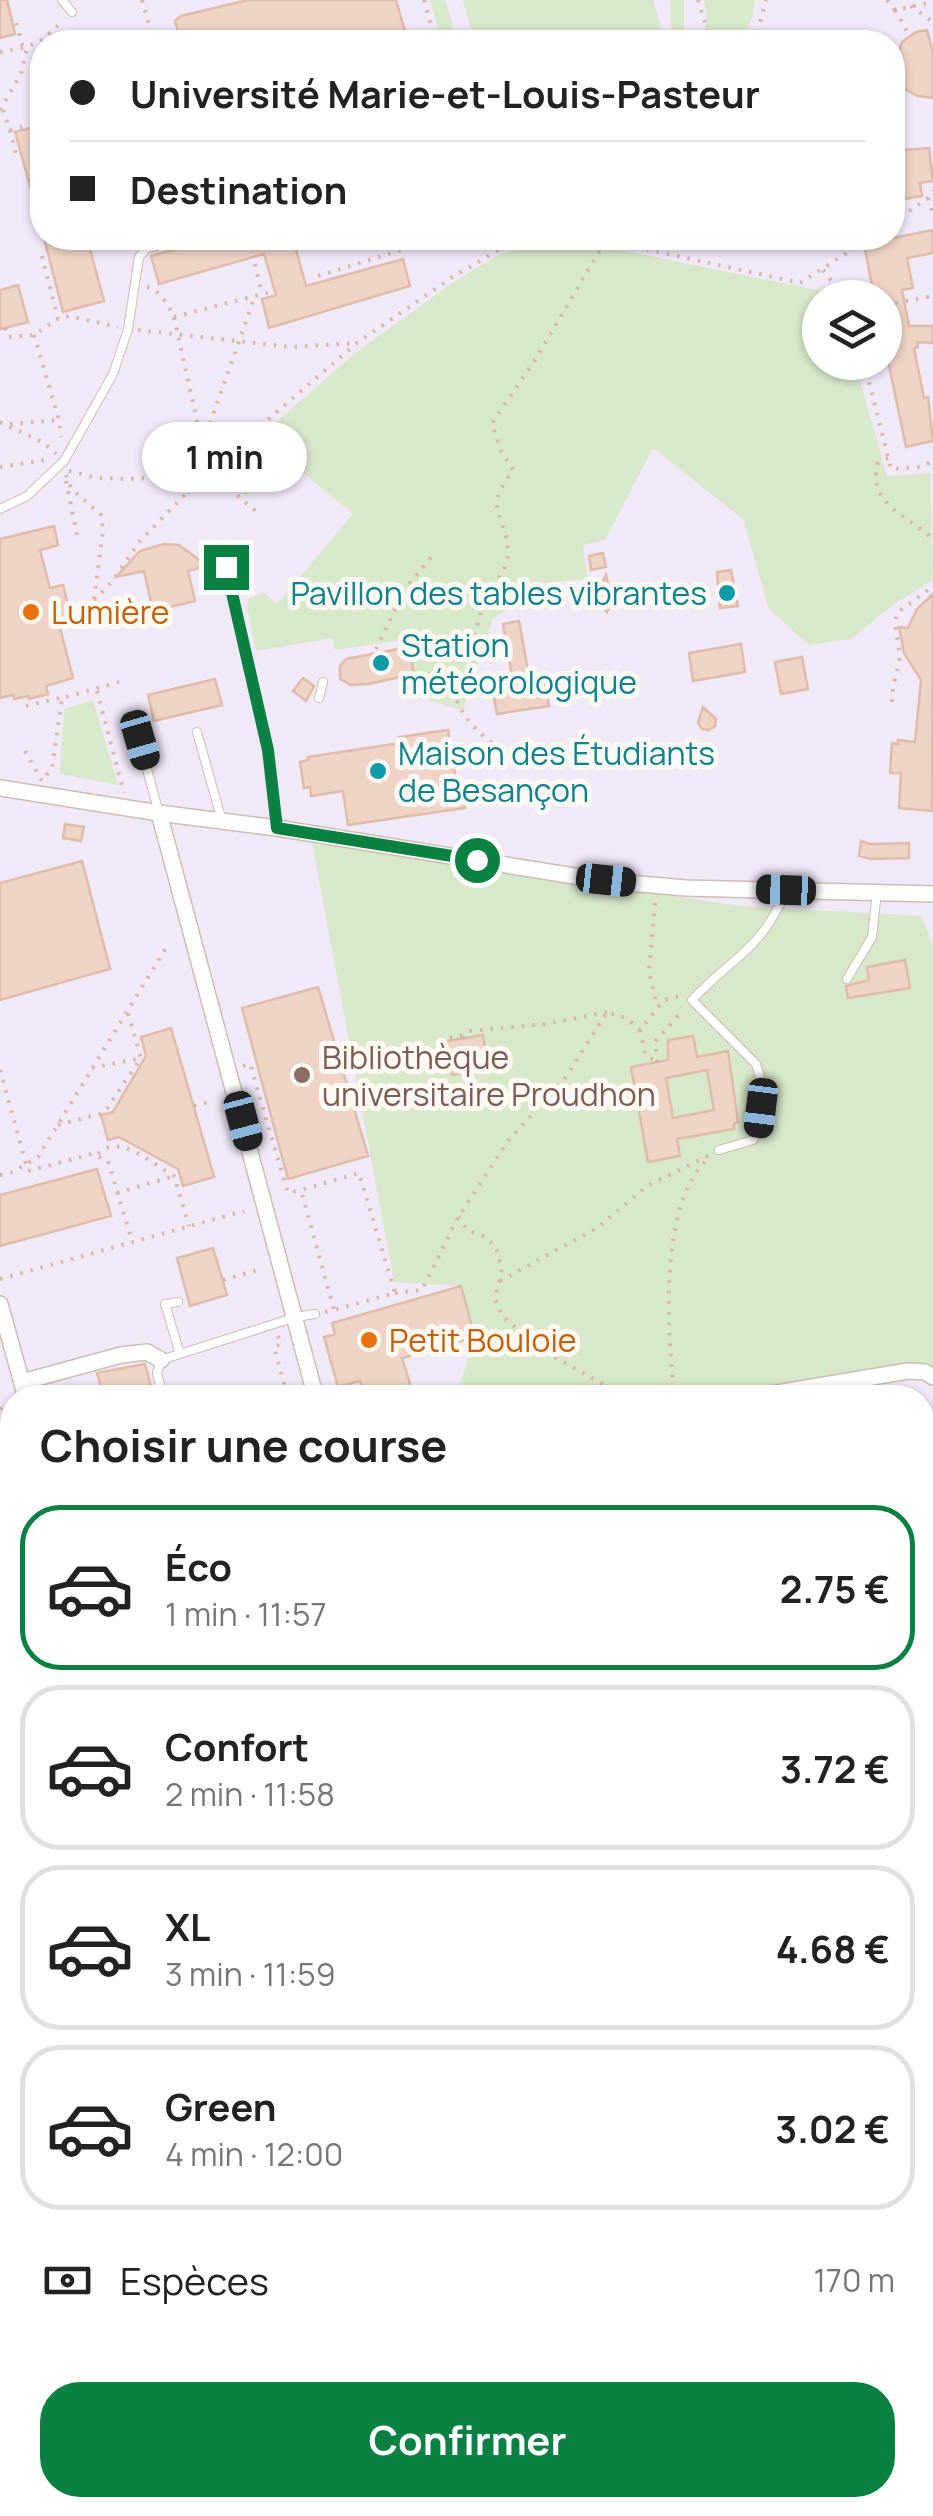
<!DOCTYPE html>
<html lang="fr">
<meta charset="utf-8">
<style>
body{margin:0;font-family:Manrope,sans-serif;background:#f6f6f6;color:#222;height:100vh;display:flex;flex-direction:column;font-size:38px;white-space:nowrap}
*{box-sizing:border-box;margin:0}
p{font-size:32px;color:#767676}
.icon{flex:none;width:55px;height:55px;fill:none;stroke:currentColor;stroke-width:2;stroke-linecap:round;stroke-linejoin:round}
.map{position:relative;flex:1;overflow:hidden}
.panel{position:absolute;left:0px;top:1385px;width:935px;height:1132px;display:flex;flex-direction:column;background:#fff;border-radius:40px 40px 0 0;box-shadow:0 2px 8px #0004}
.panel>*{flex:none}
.top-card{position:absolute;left:30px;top:30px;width:875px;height:220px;border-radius:40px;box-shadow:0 2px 8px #0004;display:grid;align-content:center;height:220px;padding:0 40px;background:#fff}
.buttons{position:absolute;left:802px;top:280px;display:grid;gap:20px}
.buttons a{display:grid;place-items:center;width:100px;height:100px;border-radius:50%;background:#fff;box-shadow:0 2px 8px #0004;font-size:50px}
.end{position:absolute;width:45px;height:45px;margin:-22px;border:12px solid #0b8043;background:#fff;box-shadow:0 0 0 5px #fff}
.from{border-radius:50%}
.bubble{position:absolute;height:70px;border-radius:35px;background:#fff;box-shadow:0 2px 8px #0004;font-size:32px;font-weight:700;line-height:70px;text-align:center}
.car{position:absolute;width:30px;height:60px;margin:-30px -15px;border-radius:12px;box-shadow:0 0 8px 2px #0007;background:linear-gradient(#222 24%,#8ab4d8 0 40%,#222 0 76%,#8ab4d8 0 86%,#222 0)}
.top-card b{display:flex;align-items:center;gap:35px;height:95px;font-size:38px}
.top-card b+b{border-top:2px solid #e0e0e0}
.top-card i{width:25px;height:25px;background:#222}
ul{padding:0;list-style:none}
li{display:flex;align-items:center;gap:30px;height:165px;margin:0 20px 15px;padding:0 20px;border:5px solid #e0e0e0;border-radius:40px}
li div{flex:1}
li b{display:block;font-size:38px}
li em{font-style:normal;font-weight:700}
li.selected{border-color:#0b8043}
li>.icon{width:90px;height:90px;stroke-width:1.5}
h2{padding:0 40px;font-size:45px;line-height:120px}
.pay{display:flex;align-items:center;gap:25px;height:110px;padding:0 40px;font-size:38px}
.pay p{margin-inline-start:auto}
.primary-button{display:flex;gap:20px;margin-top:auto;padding:20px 40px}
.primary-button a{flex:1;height:115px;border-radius:40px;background:#0b8043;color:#fff;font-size:40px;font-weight:700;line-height:115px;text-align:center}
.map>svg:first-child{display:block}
.residential{fill:#f2e6db}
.industrial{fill:#ede8e4}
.education{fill:#f1e8f8;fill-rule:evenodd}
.green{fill:#d8e8cb}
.building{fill:#eed4c6;stroke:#dfbba8;stroke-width:2.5;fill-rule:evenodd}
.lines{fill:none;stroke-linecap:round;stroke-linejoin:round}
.lane-casing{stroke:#cdbdb2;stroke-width:10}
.street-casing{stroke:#cdbdb2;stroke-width:18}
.secondary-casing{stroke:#cfbdb0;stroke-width:25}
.path{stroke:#d3b7a9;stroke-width:4;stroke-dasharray:2.5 8;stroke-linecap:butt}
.lane{stroke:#fff;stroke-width:8}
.street{stroke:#fff;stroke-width:15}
.secondary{stroke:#fff;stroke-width:22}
.route{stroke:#0b8043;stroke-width:12}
.culture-dot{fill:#0f9aa8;stroke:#fef9f2;stroke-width:4}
.food-dot{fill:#e8710a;stroke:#fef9f2;stroke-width:4}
.education-dot{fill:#8d6e63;stroke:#fef9f2;stroke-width:4}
.labels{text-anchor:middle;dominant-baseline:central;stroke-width:10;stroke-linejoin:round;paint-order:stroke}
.culture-label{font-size:32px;fill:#0d838f;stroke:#fef9f2;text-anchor:start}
.food-label{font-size:32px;fill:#c56008;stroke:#fef9f2;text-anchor:start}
.education-label{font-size:32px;fill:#785e54;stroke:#fef9f2;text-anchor:start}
</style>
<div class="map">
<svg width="933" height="2516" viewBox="0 0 933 2516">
<rect width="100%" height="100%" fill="#fbf5ec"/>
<!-- residential -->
<path class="residential" d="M933,1902V2105H923V1905Z
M12,2194V2279L2,2232L6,2204Z"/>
<!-- industrial -->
<path class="industrial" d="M933,2150V2516H121L116,2505H922V2151Z
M0,2394L12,2401V2505H70L75,2516H0Z"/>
<!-- education -->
<path class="education" d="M0,0H933V1868L923,1871L922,1398H12V2114L0,2115ZM42,42H892V238H42ZM820,298H885V362H820Z"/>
<!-- green -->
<path class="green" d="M430,0H445L458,42H442Z
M463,0H653L663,34L633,42H475Z
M670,0H684V42H672Z
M704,0H755L752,18L742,42H700L707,22Z
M581,242L827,292L831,297L820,298V362L855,363L887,476L930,473L933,580L897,602L851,639L809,645L769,609L743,519L653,448L605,540L583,545L588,579L545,583L493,619L463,710L398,692L415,688L409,639L335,650L332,638L256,651L247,607L249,599L264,592L277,604L353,514L282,455L246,496L220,472L355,353L455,281L500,254L535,245Z
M93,700L118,785L60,774L64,709Z
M312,843L741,906L922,916L933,945V1366H905L728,1397H456L475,1337L461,1286L394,1282Z"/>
<!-- building -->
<path class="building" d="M0,0H7L15,34L0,38Z
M248,0H396L408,42H181L175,21L181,16Z
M927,30L933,53V98L918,96L905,89L894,66L902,42L916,32Z
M42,125V214L38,215L15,132Z
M929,148L933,181L920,183L922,196L892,201V151Z
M933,230V253L907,258L913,288L902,290L909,326H933V343L917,342L918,347L914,348L924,398L928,397L933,441L906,447L885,346V294L874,296L864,244Z
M44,238H87L104,301L63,312Z
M218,238H293L306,286L403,259L410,286L269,328L262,299L276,295L264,254L159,284L151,256Z
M18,285L28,322L0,329V290Z
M54,526L58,545L40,550L50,588L63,585L71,617L58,620L73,678L46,686L48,694L29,699L28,696L14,699L13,695L0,698V539Z
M164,544L179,545L207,566L188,571L195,601L153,611L144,571L116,577L140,551Z
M603,553L606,567L591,570L589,556Z
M731,570L738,606L720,608L717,572Z
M606,575L612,600L607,612L598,603L597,596Z
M933,594L932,811L899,808L901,773H890L892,743L898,744V740L915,742L921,680L904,653L899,627L908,628L917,609Z
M519,621L530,682L544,679L549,706L497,714L492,688L513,682L503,624Z
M741,644L745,672L693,681L689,653Z
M409,647L414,674L368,684L351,685L340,679V666L346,659Z
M802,657L808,689L781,694L775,662Z
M303,678L314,686L306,701L293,691Z
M215,679L222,705L154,721L148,695Z
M703,707L716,719L715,726L709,730L702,729L698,723Z
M448,730L458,793L463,792L465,808L348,825L343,791L311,796L310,787L304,788L300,762L308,760V757L400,743L399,737Z
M65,824L84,827L81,841L63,838Z
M861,841L870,844L909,843V858L871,859L859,856Z
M82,861L110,969L0,1000V883Z
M905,960L910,988L848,998L846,986L869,980L867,967Z
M318,987L368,1156L288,1179L242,1008Z
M171,1028L214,1177L183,1186L178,1169L119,1137L108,1140L101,1115L113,1112L146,1056L141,1037Z
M483,1035L488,1069L452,1075L447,1041Z
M693,1036L697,1057L728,1051L738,1122L734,1123V1129L677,1139L680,1156L648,1162L631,1067L668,1060V1040ZM707,1070L714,1110L673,1118L666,1078Z
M97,1169L111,1216L0,1246V1195Z
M213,1248L227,1295L190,1306L177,1258Z
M461,1286L475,1337L402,1358L411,1387L373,1398H365L360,1381L338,1387L324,1337L335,1334L332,1323Z
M145,1364L154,1398H104L97,1373Z"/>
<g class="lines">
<defs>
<path id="lane" d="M62,0L72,12
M0,509L27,496L64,461L113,374L128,329L139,257L146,249L185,238
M226,567L268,750L277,828
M319,698L323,682
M197,732L222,821
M139,740L159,813
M847,979L872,937L877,892
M719,1150L753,1140C766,1119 764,1086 756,1064L692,1000C733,956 760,952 786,891
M178,1302L165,1304L180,1354
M163,1398L157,1373L161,1360L296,1317L315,1314
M0,2271L12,2261"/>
<path id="street" d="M0,788L159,813L277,828L605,881L686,888L933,894
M159,813L316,1398
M0,1304L25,1394
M22,1382L121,1355L147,1352L161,1360
M746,1398L908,1371L925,1372L933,1377
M922,1551L933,1534
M12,1557L7,1559L12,1578
M10,1639L12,1638
M0,1661L12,1658
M0,2080L12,2075
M922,2137H933
M0,2290L12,2318
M0,2373L12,2374
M97,2505L102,2516"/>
<path id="secondary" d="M922,1890L933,1887
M0,2146L12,2142
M0,2186L12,2175"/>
</defs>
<!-- lane casing -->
<use href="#lane" class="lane-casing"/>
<!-- street casing -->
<use href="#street" class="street-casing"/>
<!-- secondary casing -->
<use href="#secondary" class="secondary-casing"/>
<!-- path -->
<path class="path" d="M142,0L154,42
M424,0L436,42
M698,0L711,42
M887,0L895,10L933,2
M911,6L933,22
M895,10L910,36
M755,42L766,0
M0,52L27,47L22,44L14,16
M0,110L21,74L27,47L42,40L64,20
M3,110L10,130L42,122
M10,130L17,159
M928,198L933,216
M892,223L928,198L933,190
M469,238L512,242
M595,238L800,283L870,238
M42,256L58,319L69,316L118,327
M255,264L262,294
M823,270L845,298
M318,276L440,238
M147,287C160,290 168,305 174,317L208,471
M885,305L933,296
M174,317L274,291
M5,328L8,337L34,335L58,319
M138,330L291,347L357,343
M34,335L59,420L61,437
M864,362L891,469L921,467L933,461
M0,422L44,443L56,454
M10,424L59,420
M203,443L255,296
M888,458L878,463C866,503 909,517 933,539
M0,467L45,460
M69,471L97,478L135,479L208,471L258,513
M66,475L71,488L101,515L103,530L94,600
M66,481L77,535
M94,600L111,583L140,541L208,471L357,343L451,278L512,242L551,238
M376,649L405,589L434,554
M97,691L124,793
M892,702C892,686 896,677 899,662C902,647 892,632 897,613L933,586
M26,706L60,698
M25,751L42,781L52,768L62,698L119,682
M527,765C495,748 448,717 454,674C457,658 468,648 474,633C480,619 483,603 490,589C495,579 503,576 506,564C514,532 493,520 498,497C500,488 508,478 513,470L501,451L492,423L535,360L606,240
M655,903L649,971L657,1006
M640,1030L645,1054L657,1062
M463,1039L469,1031L545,1024L607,1012
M446,1054L444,1039L464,1035
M657,1062L655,1042L683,1010
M243,1066L250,1064L288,1193L301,1190
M92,1068L141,1058
M0,1070L28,1171L92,1154L108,1161L132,1241
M194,1106L212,1101
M58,1125L104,1113L141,1058L128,1013
M98,1154C119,1132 152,1164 174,1176L189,1226
M0,1175L13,1172L38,1157L166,948
M117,1193L174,1176
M458,1217L467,1230L485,1237L496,1247L502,1269L495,1299L502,1316L547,1353L628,1398
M0,1279L244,1211
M223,1280L258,1270
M500,1281L597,1228L647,1186L710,1155
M395,1293L422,1290L457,1219L508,1141L566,1077L607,1012L626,1018L640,1030L664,1000L682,995
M325,1312L334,1310L301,1190L359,1173L395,1293L334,1310
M278,1336L281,1344L274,1347L288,1398
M675,1398C667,1336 658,1201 709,1158
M0,1409L12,1402
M922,1668L933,1665
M0,1678L4,1730L0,1820
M0,1703L12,1700
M0,1893L12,1924
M0,1943H12
M0,2034L12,2032
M4,2094L9,2123"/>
<!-- lane -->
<use href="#lane" class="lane"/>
<!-- street -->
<use href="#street" class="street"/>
<!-- secondary -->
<use href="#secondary" class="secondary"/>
</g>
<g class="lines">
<!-- route -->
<path class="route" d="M226,567L268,750L277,828L477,860"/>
</g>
<!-- markers -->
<g class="culture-dot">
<circle cx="727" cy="593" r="10"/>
<circle cx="381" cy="663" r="10"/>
<circle cx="378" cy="771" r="10"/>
</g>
<g class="food-dot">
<circle cx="31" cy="612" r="10"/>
<circle cx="369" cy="1340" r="10"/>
</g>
<circle class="education-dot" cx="302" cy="1075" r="10"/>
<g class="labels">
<!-- culture labels -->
<g class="culture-label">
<text x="707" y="593" text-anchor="end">Pavillon des tables vibrantes</text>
<text x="401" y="645">Station<tspan x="401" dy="37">météorologique</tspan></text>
<text x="398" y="753">Maison des Étudiants<tspan x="398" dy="37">de Besançon</tspan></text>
</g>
<!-- food labels -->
<g class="food-label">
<text x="51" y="612">Lumière</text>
<text x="389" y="1340">Petit Bouloie</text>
</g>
<!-- education labels -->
<g class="education-label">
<text x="322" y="1057">Bibliothèque<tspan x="322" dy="37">universitaire Proudhon</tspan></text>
</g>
</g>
</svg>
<div class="buttons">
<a><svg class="icon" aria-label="layers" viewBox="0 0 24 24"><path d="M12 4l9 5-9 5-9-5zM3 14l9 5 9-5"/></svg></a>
</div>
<i class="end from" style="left:477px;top:860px"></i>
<i class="end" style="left:226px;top:567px"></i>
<div class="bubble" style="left:142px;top:422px;width:165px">1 min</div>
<i class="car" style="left:140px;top:740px;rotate:164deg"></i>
<i class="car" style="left:606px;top:880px;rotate:96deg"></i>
<i class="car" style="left:786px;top:890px;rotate:272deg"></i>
<i class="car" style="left:761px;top:1108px;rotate:187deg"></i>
<i class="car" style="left:243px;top:1121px;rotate:165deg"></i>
<div class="top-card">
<b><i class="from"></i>Université Marie-et-Louis-Pasteur</b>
<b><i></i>Destination</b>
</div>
<section class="panel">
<h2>Choisir une course</h2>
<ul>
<li class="selected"><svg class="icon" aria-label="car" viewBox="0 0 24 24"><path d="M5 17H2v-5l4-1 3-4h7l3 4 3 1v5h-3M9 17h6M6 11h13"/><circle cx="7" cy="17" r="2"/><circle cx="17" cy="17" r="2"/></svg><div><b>Éco</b><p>1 min · 11:57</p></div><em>2.75 €</em></li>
<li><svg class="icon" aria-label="car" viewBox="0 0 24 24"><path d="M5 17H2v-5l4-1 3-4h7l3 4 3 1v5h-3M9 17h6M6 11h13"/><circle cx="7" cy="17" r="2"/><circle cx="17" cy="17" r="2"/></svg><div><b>Confort</b><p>2 min · 11:58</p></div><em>3.72 €</em></li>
<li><svg class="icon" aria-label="car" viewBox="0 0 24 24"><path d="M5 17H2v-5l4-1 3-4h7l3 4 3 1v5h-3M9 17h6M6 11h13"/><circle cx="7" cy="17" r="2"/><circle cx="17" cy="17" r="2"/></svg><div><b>XL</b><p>3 min · 11:59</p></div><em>4.68 €</em></li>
<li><svg class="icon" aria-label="car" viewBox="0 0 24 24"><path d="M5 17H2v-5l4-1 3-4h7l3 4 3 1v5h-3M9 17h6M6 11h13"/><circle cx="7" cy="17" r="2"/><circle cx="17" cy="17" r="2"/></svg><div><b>Green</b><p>4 min · 12:00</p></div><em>3.02 €</em></li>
</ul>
<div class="pay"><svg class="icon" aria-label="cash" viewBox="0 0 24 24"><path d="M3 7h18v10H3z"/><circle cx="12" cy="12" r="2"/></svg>Espèces<p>170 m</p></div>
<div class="primary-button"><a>Confirmer</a></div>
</section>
</div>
